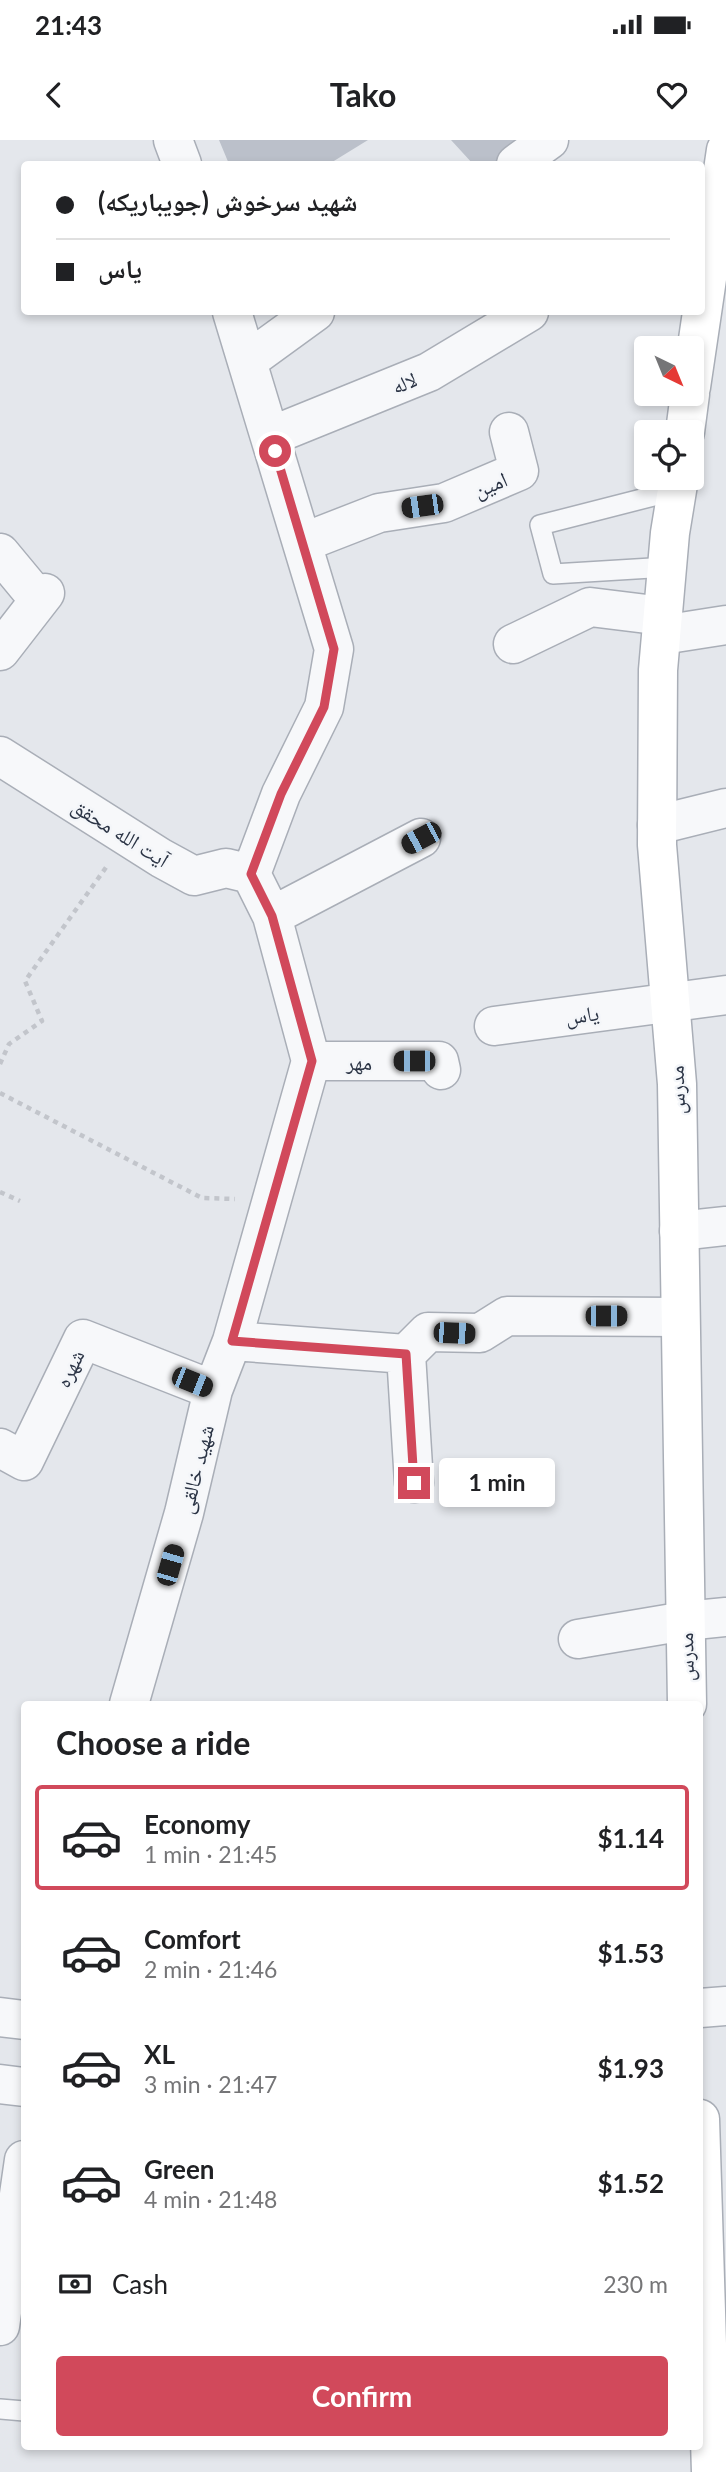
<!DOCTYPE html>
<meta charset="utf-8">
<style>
body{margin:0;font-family:Lato,"Noto Naskh Arabic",sans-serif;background:#f2f2f2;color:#202124;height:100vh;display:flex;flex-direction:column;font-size:26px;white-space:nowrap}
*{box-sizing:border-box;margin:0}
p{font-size:23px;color:#757577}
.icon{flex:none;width:38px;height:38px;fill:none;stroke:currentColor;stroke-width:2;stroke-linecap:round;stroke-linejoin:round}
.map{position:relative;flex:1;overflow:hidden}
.details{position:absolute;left:21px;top:1561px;width:682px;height:749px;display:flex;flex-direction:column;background:#fff;border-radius:7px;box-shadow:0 4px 10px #0003}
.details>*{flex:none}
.banner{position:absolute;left:21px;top:21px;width:684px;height:154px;border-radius:7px;box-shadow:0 4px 10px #0003;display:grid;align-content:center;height:154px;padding:0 35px;background:#fff}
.needle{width:46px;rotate:137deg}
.buttons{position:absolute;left:634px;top:196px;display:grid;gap:14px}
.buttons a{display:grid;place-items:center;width:70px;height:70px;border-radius:7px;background:#fff;box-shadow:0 4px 10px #0003;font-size:35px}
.end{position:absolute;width:32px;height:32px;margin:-16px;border:9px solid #d1495b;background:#fff;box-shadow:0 0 0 4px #fff}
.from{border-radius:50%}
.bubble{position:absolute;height:49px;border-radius:7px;background:#fff;box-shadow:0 4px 10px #0003;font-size:23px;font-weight:700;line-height:49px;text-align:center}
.car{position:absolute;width:21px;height:42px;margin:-21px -10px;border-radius:9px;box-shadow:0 0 5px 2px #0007;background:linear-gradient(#222 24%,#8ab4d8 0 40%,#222 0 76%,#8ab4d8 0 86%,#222 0)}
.banner b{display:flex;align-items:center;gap:24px;height:66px;font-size:26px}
.banner b+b{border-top:2px solid #e0e0e0}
.banner i{width:18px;height:18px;background:#202124}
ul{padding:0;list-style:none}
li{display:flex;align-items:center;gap:21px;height:105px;margin:0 14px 10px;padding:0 21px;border:4px solid transparent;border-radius:7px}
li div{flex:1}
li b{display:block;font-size:26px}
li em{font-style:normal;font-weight:700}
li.active{border-color:#d1495b}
li>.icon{width:63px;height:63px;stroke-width:1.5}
h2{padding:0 35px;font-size:32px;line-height:84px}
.pay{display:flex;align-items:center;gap:18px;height:77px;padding:0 35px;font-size:26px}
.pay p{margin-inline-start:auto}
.button{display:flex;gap:14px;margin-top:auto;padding:14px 35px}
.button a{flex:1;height:80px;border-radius:7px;background:#d1495b;color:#fff;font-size:28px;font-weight:700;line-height:80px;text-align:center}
.status{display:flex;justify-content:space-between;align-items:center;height:49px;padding:0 35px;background:#fff;direction:ltr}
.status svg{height:19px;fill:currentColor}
header{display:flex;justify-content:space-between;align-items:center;height:91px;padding:0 35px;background:#fff;font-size:32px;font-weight:700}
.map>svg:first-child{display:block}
.building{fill:#bbc0ca}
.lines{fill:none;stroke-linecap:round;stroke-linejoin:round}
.service-casing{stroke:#a9aeb7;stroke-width:22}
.minor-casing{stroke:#a9aeb7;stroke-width:41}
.tertiary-casing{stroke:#a9aeb7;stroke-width:41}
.secondary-casing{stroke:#a9aeb7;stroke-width:41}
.path{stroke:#c2c5cb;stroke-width:4.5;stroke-dasharray:5 5;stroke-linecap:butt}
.service{stroke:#f7f8fa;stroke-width:19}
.minor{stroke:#f7f8fa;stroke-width:38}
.tertiary{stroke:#f7f8fa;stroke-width:38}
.secondary{stroke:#fff;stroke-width:38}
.route{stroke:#d1495b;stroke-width:9}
.labels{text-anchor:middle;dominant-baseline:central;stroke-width:5;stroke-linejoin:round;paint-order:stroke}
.street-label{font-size:21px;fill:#2b3445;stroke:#f4f6f9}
</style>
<div class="status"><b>21:43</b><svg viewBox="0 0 49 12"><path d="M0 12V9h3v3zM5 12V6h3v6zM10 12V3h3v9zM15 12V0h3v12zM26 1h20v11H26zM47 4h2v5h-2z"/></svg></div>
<header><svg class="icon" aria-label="back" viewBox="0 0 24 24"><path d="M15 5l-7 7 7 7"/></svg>Tako<svg class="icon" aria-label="heart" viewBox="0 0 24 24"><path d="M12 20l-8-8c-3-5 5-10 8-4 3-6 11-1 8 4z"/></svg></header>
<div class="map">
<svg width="726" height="2332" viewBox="0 0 726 2332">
<rect width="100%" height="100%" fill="#e4e7ec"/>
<!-- building -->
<path class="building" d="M219,0H368L329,24H229Z
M451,0H528L492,24H473Z"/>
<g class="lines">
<defs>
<path id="service" d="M668,427L553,434L540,385L677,350
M0,2269L24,2271"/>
<path id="minor" d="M173,0L182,24
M516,24L549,0
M232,172L334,509L324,567L281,654L251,734
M249,220L315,172
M271,296L429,232L529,172
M302,403L379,373L444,363L519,331L509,292
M0,413L39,460
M662,495L726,485
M513,504L590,467L663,476
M0,511L45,453
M0,616L161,718L194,736L226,728L251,734
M657,685L726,668
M272,776L421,698
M494,886L726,855
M311,921H439L441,930
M679,1091L726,1086
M232,1201L406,1214L428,1192L480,1193L507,1176L680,1177
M406,1214L414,1343
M0,1308L24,1321L83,1199L213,1250
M578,1499L685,1481L726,1477
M129,1564L184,1373L213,1250L232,1201L311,921L272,776L251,734
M0,1944L24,1947
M0,2186L24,2020"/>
<path id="tertiary" d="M700,1868L726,1866
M0,1877L24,1880"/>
<path id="secondary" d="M691,247L726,10
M685,292L690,254
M679,338L670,393L658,530L657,705L677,944L687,1564
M700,1979L711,2332"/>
</defs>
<!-- service casing -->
<use href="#service" class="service-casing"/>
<!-- minor casing -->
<use href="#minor" class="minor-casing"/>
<!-- tertiary casing -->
<use href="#tertiary" class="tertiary-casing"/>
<!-- secondary casing -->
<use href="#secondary" class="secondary-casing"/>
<!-- path -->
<path class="path" d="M0,924L9,904L42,881L25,841L107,726
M0,953L202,1058L235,1059
M0,1052L20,1061"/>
<!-- service -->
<use href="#service" class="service"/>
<!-- minor -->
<use href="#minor" class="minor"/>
<!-- tertiary -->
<use href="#tertiary" class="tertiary"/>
<!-- secondary -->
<use href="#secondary" class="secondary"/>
</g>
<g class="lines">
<!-- route -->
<path class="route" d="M275,311L334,509L324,567L281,654L251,734L272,776L312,921L232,1201L406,1214L414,1343"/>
</g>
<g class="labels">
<!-- street labels -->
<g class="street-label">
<text transform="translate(404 242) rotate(-22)">لاله</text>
<text transform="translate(490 344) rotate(-23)">امین</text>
<text transform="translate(121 692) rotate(32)">آیت الله محقق</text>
<text transform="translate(582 874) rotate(-8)">یاس</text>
<text x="359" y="921">مهر</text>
<text transform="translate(676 950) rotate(-92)">مدرس</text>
<text transform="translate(69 1228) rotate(-64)">شهره</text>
<text transform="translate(195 1329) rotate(-76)">شهید خالقی</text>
<text transform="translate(685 1517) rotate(-91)">مدرس</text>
</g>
</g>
</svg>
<div class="buttons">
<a><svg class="needle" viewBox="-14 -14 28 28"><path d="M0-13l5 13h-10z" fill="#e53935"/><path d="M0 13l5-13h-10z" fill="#757577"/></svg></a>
<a><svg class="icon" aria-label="locate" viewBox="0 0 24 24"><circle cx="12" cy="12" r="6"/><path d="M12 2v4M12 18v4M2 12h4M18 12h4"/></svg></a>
</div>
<i class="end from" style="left:275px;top:311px"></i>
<i class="end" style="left:414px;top:1343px"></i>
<div class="bubble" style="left:439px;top:1318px;width:116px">1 min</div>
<i class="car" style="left:422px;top:366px;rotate:262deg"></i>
<i class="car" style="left:421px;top:698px;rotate:242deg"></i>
<i class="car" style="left:414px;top:921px;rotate:270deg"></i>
<i class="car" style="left:606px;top:1176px;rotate:90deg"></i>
<i class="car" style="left:454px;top:1193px;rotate:92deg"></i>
<i class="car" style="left:192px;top:1242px;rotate:112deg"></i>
<i class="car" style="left:170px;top:1425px;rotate:16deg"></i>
<div class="banner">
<b><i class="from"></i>شهید سرخوش (جویباریکه)</b>
<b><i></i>یاس</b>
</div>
<section class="details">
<h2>Choose a ride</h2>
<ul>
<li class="active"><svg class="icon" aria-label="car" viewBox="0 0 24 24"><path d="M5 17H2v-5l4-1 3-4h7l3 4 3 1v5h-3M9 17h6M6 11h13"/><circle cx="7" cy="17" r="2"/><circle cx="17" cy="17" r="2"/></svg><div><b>Economy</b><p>1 min · 21:45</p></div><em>$1.14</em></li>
<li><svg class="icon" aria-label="car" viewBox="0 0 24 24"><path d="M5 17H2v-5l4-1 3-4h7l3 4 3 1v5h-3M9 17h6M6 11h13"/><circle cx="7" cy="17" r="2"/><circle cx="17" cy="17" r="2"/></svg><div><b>Comfort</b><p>2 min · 21:46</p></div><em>$1.53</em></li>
<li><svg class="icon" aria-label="car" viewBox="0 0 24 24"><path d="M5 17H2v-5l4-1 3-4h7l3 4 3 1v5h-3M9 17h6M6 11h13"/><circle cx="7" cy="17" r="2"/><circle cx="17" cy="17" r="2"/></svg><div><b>XL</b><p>3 min · 21:47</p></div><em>$1.93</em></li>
<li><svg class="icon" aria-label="car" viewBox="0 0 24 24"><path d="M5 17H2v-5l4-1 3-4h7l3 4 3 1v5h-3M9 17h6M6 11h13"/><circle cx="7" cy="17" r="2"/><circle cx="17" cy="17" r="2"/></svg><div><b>Green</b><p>4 min · 21:48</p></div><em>$1.52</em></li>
</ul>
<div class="pay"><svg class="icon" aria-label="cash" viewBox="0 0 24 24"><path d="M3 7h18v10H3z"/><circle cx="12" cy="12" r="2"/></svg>Cash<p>230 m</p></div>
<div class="button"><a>Confirm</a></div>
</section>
</div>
